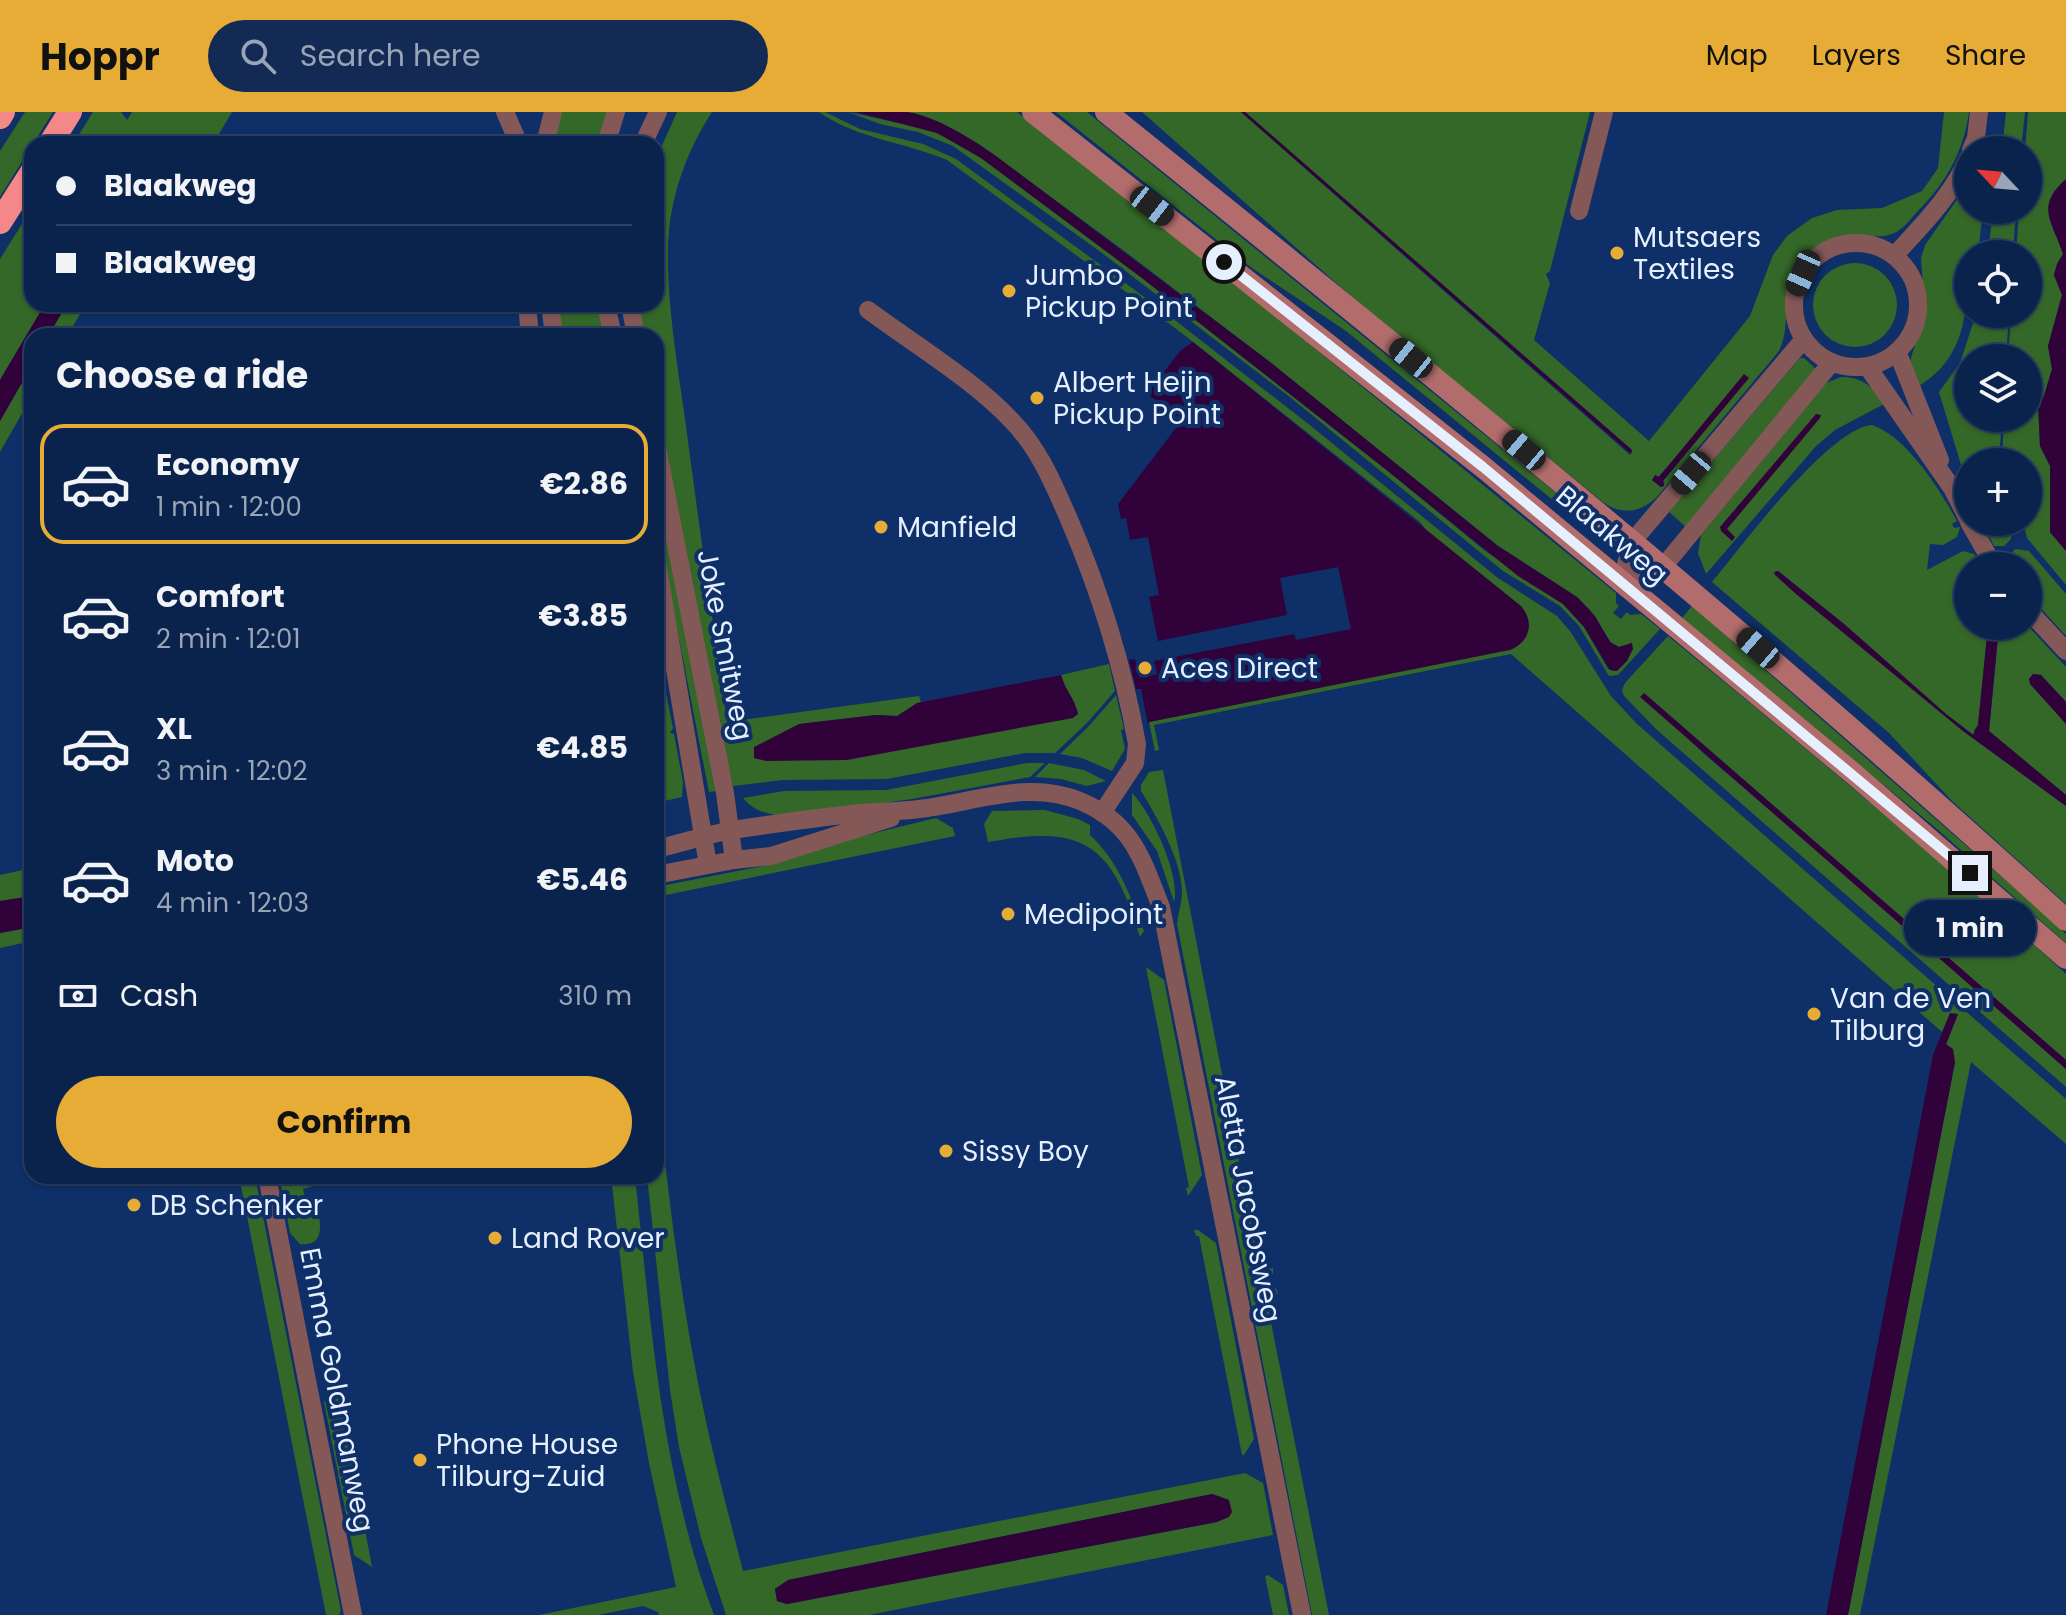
<!DOCTYPE html>
<meta charset="utf-8">
<style>
body{margin:0;font-family:Poppins,sans-serif;background:#132b54;color:#f1f3f6;height:100vh;display:flex;flex-direction:column;font-size:30px;white-space:nowrap}
*{box-sizing:border-box;margin:0}
p{font-size:26px;color:#99a4b6}
.icon{flex:none;width:44px;height:44px;fill:none;stroke:currentColor;stroke-width:2;stroke-linecap:round;stroke-linejoin:round}
.map{position:relative;flex:1;overflow:hidden}
.sheet{position:absolute;left:24px;top:216px;width:640px;height:856px;display:flex;flex-direction:column;background:#0a234d;border-radius:24px;box-shadow:0 2px 6px #0004,0 0 0 2px #2a4065}
.sheet>*{flex:none}
.guide{position:absolute;left:24px;top:24px;width:640px;height:176px;border-radius:24px;box-shadow:0 2px 6px #0004,0 0 0 2px #2a4065;display:grid;align-content:center;height:176px;padding:0 32px;background:#0a234d}
.needle{width:52px;rotate:296deg}
.buttons{position:absolute;left:1954px;top:24px;display:grid;gap:16px}
.buttons a{display:grid;place-items:center;width:88px;height:88px;border-radius:50%;background:#0a234d;box-shadow:0 2px 6px #0004,0 0 0 2px #2a4065;font-size:40px}
.end{position:absolute;width:36px;height:36px;margin:-18px;border:10px solid #e6effd;background:#111;box-shadow:0 0 0 4px #111}
.from{border-radius:50%}
.bubble{position:absolute;height:56px;border-radius:28px;background:#0a234d;box-shadow:0 2px 6px #0004,0 0 0 2px #2a4065;font-size:26px;font-weight:700;line-height:56px;text-align:center}
.car{position:absolute;width:24px;height:48px;margin:-24px -12px;border-radius:10px;box-shadow:0 0 6px 2px #0007;background:linear-gradient(#222 24%,#8ab4d8 0 40%,#222 0 76%,#8ab4d8 0 86%,#222 0)}
.guide b{display:flex;align-items:center;gap:28px;height:76px;font-size:30px}
.guide b+b{border-top:2px solid #2a4065}
.guide i{width:20px;height:20px;background:#f1f3f6}
ul{padding:0;list-style:none}
li{display:flex;align-items:center;gap:24px;height:120px;margin:0 16px 12px;padding:0 16px;border:4px solid transparent;border-radius:24px}
li div{flex:1}
li b{display:block;font-size:30px}
li em{font-style:normal;font-weight:700}
li.current{border-color:#e7ac36}
li>.icon{width:72px;height:72px;stroke-width:1.5}
h2{padding:0 32px;font-size:36px;line-height:96px}
.pay{display:flex;align-items:center;gap:20px;height:88px;padding:0 32px;font-size:30px}
.pay p{margin-inline-start:auto}
.action{display:flex;gap:16px;margin-top:auto;padding:16px 32px}
.action a{flex:1;height:92px;border-radius:48px;background:#e7ac36;color:#111;font-size:32px;font-weight:700;line-height:92px;text-align:center}
header{display:flex;align-items:center;gap:48px;box-sizing:border-box;height:112px;padding:0 40px;background:#e7ac36;color:#111}
header strong{font-size:38px}
nav{display:flex;gap:44px;margin-inline-start:auto;font-size:28px}
.search{width:560px;height:72px;background:#132b54;display:flex;align-items:center;gap:20px;box-sizing:border-box;padding:0 28px;border-radius:44px;color:#99a4b6;font-size:30px}
.map>svg:first-child{display:block}
.green{fill:#346829;fill-rule:evenodd}
.water{fill:#31023a}
.lines{fill:none;stroke-linecap:round;stroke-linejoin:round}
.minor{stroke:#855858;stroke-width:18}
.secondary{stroke:#b26c6c;stroke-width:22}
.motorway{stroke:#f48889;stroke-width:24}
.route{stroke:#e6effd;stroke-width:10}
.poi-dot{fill:#e7ac36;stroke:#0e2f67;stroke-width:3}
.labels{text-anchor:middle;dominant-baseline:central;stroke-width:8;stroke-linejoin:round;paint-order:stroke}
.poi-label{font-size:28px;fill:#e6effd;stroke:#0e2f67;text-anchor:start}
.street-label{font-size:28px;fill:#e6effd;stroke:#0e2f67}
</style>
<header>
<strong>Hoppr</strong>
<div class="search"><svg class="icon" aria-label="search" viewBox="0 0 24 24"><circle cx="10" cy="10" r="6"/><path d="M15 15l6 6"/></svg>Search here</div>
<nav><a>Map</a><a>Layers</a><a>Share</a></nav>
</header>
<div class="map">
<svg width="2066" height="1503" viewBox="0 0 2066 1503">
<rect width="100%" height="100%" fill="#0e2f67"/>
<!-- green -->
<path class="green" d="M25,0H53L0,85V39Z
M93,0H121L127,8L132,0H232L213,32H73Z
M561,0H609L598,32H552Z
M677,0H712C689,35 673,77 669,119C664,178 678,255 686,314C699,413 713,511 727,610L919,584L921,590L897,604L876,603L799,612L1078,602C1075,586 1065,579 1061,563L1109,552L1115,579L1087,611L1055,641H1025L887,667L783,668L733,674L718,610L721,609L717,605L691,473L694,471L689,468L656,296L660,294L656,291V224H642L638,192H656V47Z
M819,0H825L860,17L923,32L956,47L1158,195L1311,314L1498,466L1557,504L1570,519L1611,584L1637,612L2066,987V1032L1971,950L1860,1503H1848L1955,950L1946,933L1958,902H1950L1942,920L1511,542L1154,613L1159,638L1155,639L1149,610L1515,536L1420,410L1183,222L947,48C905,30 857,27 819,0Z
M848,0L926,17L948,26L981,46L1142,166L1384,356L1484,438L1563,492L1584,515L1608,557L1615,559C1626,553 1628,543 1632,531L1619,535L1612,532L1590,498L1577,485L1498,434L1270,250L1127,141L979,32L935,10L905,0H1017L1126,83L1616,481V491L1619,494L1613,501L1621,507L1627,500L1630,503L1641,502L1660,517L1618,563L1609,564L1579,514L1560,494L1503,459L1291,286L1102,141L953,34L918,20L880,12Z
M1056,0H1087L1603,419L1598,425L1346,219L1252,156Z
M1142,0H1241L1630,343L1632,338L1245,0H1590L1550,159L1546,162L1550,171L1534,228L1649,329L1750,204L1773,143L1787,124L1812,106L1837,98L1882,96L1922,79L1938,56L1944,0H1969C1963,42 1945,72 1916,101C1908,110 1900,121 1888,123C1877,126 1867,123 1857,123C1837,122 1816,131 1802,146C1777,174 1794,208 1779,239L1656,386C1639,401 1623,403 1604,391L1360,192ZM1749,264L1663,369L1665,371L1661,375L1652,368L1658,365Z
M2006,0H2025L2021,38H2002Z
M2028,0H2066V67C2035,95 2052,108 2063,142L2057,152L2054,163L2062,183L2048,234L2052,257L2044,284L2038,292L2040,334L2050,354V420L2066,439V473L2027,426L2023,410H2028V350H2002L2004,306H2028V246H2008L2011,202H2028V142H2016L2019,98H2028V38H2025Z
M1968,72V98H1983L1978,142H1968C1968,194 1968,246 1917,275L1910,249L1925,201L1921,146L1925,133Z
M32,96V192H45L0,268V147Z
M1993,98H2016L2013,142H1988Z
M1813 193a42 42 0 1 1 84 0a42 42 0 1 1-84 0Z
M67,192H86L67,224H48Z
M558,192H599L606,224H562Z
M1976,202H2009L2006,246H1968V306H2002L1999,350H1968V376L1939,280L1960,251Z
M1800,246H1804L1816,257L1686,415L1669,400Z
M32,253V284L0,340V309Z
M1841,265C1863,265 1872,275 1886,291L1835,318L1816,334L1706,462L1698,441L1701,423L1819,278L1826,271Z
M1872,313C1906,324 1941,379 1957,409L1952,412L1954,416L1960,415L1957,425L1943,433L1930,432L1927,458L1963,439L1974,442L1981,454H1968V464L1963,468L1968,475V514H1988L1978,613L1974,618L1975,624L1946,602L1844,512L1778,459L1775,462L1963,619L2066,694V792L1952,689L1889,621L1712,470C1742,434 1828,317 1872,313Z
M656,371L717,679L709,680L656,409Z
M1982,410H1996L1993,415H1998L2001,420V410H2013L2011,427L2004,434H1994Z
M2015,437L2029,439L2066,482V524L2028,482V454H2006L2004,451Z
M1692,494L2026,786L2066,822V831L1937,717L1682,506Z
M1999,514H2028L2066,555V590L2041,563L2033,562L2029,568L2066,612V683L1989,619Z
M1668,524C1803,634 1937,744 2066,862V948L1644,581L1703,641L1844,761L2066,957V975L1657,618L1624,584L1622,578L1625,571Z
M658,541L673,616L670,621L674,622L683,670L682,685L656,691Z
M1116,583L1124,617L1121,618L1125,637L1112,659L1082,646L1060,642L1089,614Z
M1027,651H1045L1030,665L912,687L786,704C768,703 754,699 743,686L784,679L886,678Z
M1049,651L1084,658L1106,669L1087,674L1061,667L1035,665Z
M1163,658L1260,1158L1273,1156V1162L1265,1164L1267,1177H1271L1272,1181L1276,1176L1278,1182L1266,1185L1329,1503H1312L1177,812C1178,801 1182,791 1182,780C1182,749 1157,705 1141,679V673L1149,660Z
M1132,681C1151,700 1181,764 1174,790L1157,739L1132,703Z
M1045,698L1078,707L1090,713V723C1119,750 1129,782 1144,819L1140,825C1112,732 1084,712 988,730L984,712L992,699Z
M936,706L953,716L955,724L656,785V775L763,754L854,726Z
M32,756V784L0,789V763Z
M32,815V829L0,836V821Z
M1146,855L1164,868L1202,1063L1188,1084L1186,1076L1189,1075Z
M656,961C666,1069 679,1175 700,1281C712,1341 728,1400 743,1459L1245,1361L1263,1371L1273,1423L869,1503H726L701,1426L679,1335L670,1278L647,1064H656ZM1212,1382L1229,1388L1217,1410L787,1492L777,1489L775,1477L788,1468Z
M239,1064L251,1066L257,1074L341,1499L339,1503H326Z
M283,1064L311,1065L313,1074L303,1077L308,1099L318,1098C321,1114 324,1135 300,1132L290,1121L281,1074Z
M611,1064H635C651,1213 661,1362 714,1503H659L658,1500L643,1494L598,1503H539L676,1475L649,1351L633,1260Z
M1194,1118H1198L1216,1131L1254,1327L1244,1343H1242L1199,1124H1196Z
M335,1273H338L372,1455L354,1443L324,1290Z
M1268,1463L1283,1473L1289,1503H1273L1265,1464Z"/>
<!-- water -->
<path class="water" d="M856,0C873,0 891,0 907,0C938,5 970,26 996,44L1270,250L1498,434L1577,485L1595,504L1610,530L1619,535L1632,531L1633,537L1627,549L1617,559L1610,558L1584,515L1563,492L1518,464L1384,356L1142,166L981,46L937,21Z
M1241,0H1245L1632,338L1631,342Z
M2066,67V439L2050,420V354L2040,334L2038,292L2044,284L2052,257L2048,234L2062,183L2054,163L2057,152L2063,142C2052,108 2035,95 2066,67Z
M45,192H67L48,224H32V253L0,309V268Z
M1193,230L1521,494C1535,510 1530,530 1510,538L1149,610L1148,613L1141,577H1136L1129,548L1135,547L1140,566L1157,562L1154,549L1294,522L1296,528L1351,517L1338,455L1280,466L1287,503L1158,529L1149,485L1159,483L1148,425L1130,428L1126,406L1121,407L1118,392L1182,308L1141,277L1159,266L1181,238Z
M1744,262L1749,266L1663,369L1664,374L1661,375L1652,368L1655,363L1659,365Z
M1816,302L1821,303L1820,306L1727,417L1735,425L1732,429L1721,419L1720,415Z
M1778,459L1844,512L1946,602L1973,623L1978,613L1988,514H1999L1989,619L2066,683V694L1963,619L1796,482L1775,463L1774,460Z
M2033,562L2041,563L2066,590V612L2030,572L2029,567Z
M1061,563C1066,580 1074,585 1078,602L1073,606L847,648L766,649L754,646V635L799,612L876,603L897,604L917,591Z
M1644,581L2066,948V957L1640,585Z
M32,784V815L0,821V789Z
M1950,901L1958,902L1946,932L1953,937L1955,950L1848,1503H1826L1933,943Z
M1212,1382L1229,1388L1232,1400L1229,1405L1217,1410L787,1492L777,1489L775,1477L788,1468Z"/>
<g class="lines">
<!-- minor -->
<path class="minor" d="M505,0L519,32
M545,32L553,0
M606,32L616,0
M643,32L658,0
M1971,38L1976,26L1979,0
M1579,99L1604,0
M1794 193a62 62 0 1 1 124 0a62 62 0 1 1-124 0Z
M1894,144C1921,114 1952,84 1968,46
M527,192L530,224
M550,192L554,224
M606,192L613,224
M630,192L636,224
M868,198C914,232 975,269 1013,310C1039,337 1053,371 1068,405C1100,479 1123,553 1137,632L1135,651L1102,701
M1897,239L1940,348
M1867,254L1952,376L1968,407
M656,330L725,681L734,748
M1969,410L1994,454
M656,445L708,753
M1621,471L1663,455L1832,250
M1621,471L1632,430L1804,227
M2028,498L2066,539
M656,737C682,731 706,723 732,718C772,712 813,706 853,702C875,699 897,700 919,697C973,691 1027,667 1080,689C1133,711 1142,747 1161,795L1302,1503
M656,763L734,748L771,744L891,706
M267,1064L353,1503"/>
<!-- secondary -->
<path class="secondary" d="M1033,0L1483,355L1855,663L2066,846
M1106,0C1432,262 1757,526 2066,808"/>
<!-- motorway -->
<path class="motorway" d="M0,5L3,0
M50,32L70,0
M0,110L32,60"/>
</g>
<g class="lines">
<!-- route -->
<path class="route" d="M1224,150L1483,355L1970,761"/>
</g>
<!-- markers -->
<g class="poi-dot">
<circle cx="1617" cy="141" r="8"/>
<circle cx="1009" cy="179" r="8"/>
<circle cx="1037" cy="286" r="8"/>
<circle cx="881" cy="415" r="8"/>
<circle cx="1145" cy="556" r="8"/>
<circle cx="1008" cy="802" r="8"/>
<circle cx="1814" cy="902" r="8"/>
<circle cx="946" cy="1039" r="8"/>
<circle cx="134" cy="1093" r="8"/>
<circle cx="495" cy="1126" r="8"/>
<circle cx="420" cy="1348" r="8"/>
</g>
<g class="labels">
<!-- poi labels -->
<g class="poi-label">
<text x="1633" y="125">Mutsaers<tspan x="1633" dy="32">Textiles</tspan></text>
<text x="1025" y="163">Jumbo<tspan x="1025" dy="32">Pickup Point</tspan></text>
<text x="1053" y="270">Albert Heijn<tspan x="1053" dy="32">Pickup Point</tspan></text>
<text x="897" y="415">Manfield</text>
<text x="1161" y="556">Aces Direct</text>
<text x="1024" y="802">Medipoint</text>
<text x="1830" y="886">Van de Ven<tspan x="1830" dy="32">Tilburg</tspan></text>
<text x="962" y="1039">Sissy Boy</text>
<text x="150" y="1093">DB Schenker</text>
<text x="511" y="1126">Land Rover</text>
<text x="436" y="1332">Phone House<tspan x="436" dy="32">Tilburg-Zuid</tspan></text>
</g>
<!-- street labels -->
<g class="street-label">
<text transform="translate(1612 423) rotate(40)">Blaakweg</text>
<text transform="translate(725 533) rotate(79)">Joke Smitweg</text>
<text transform="translate(1248 1087) rotate(79)">Aletta Jacobsweg</text>
<text transform="translate(337 1278) rotate(79)">Emma Goldmanweg</text>
</g>
</g>
</svg>
<div class="buttons">
<a><svg class="needle" viewBox="-14 -14 28 28"><path d="M0-13l5 13h-10z" fill="#e53935"/><path d="M0 13l5-13h-10z" fill="#99a4b6"/></svg></a>
<a><svg class="icon" aria-label="locate" viewBox="0 0 24 24"><circle cx="12" cy="12" r="6"/><path d="M12 2v4M12 18v4M2 12h4M18 12h4"/></svg></a>
<a><svg class="icon" aria-label="layers" viewBox="0 0 24 24"><path d="M12 4l9 5-9 5-9-5zM3 14l9 5 9-5"/></svg></a>
<a>+</a>
<a>−</a>
</div>
<i class="end from" style="left:1224px;top:150px"></i>
<i class="end" style="left:1970px;top:761px"></i>
<div class="bubble" style="left:1904px;top:788px;width:132px">1 min</div>
<i class="car" style="left:1152px;top:94px;rotate:128deg"></i>
<i class="car" style="left:1803px;top:161px;rotate:204deg"></i>
<i class="car" style="left:1411px;top:246px;rotate:309deg"></i>
<i class="car" style="left:1524px;top:338px;rotate:310deg"></i>
<i class="car" style="left:1691px;top:361px;rotate:220deg"></i>
<i class="car" style="left:1758px;top:536px;rotate:311deg"></i>
<div class="guide">
<b><i class="from"></i>Blaakweg</b>
<b><i></i>Blaakweg</b>
</div>
<section class="sheet">
<h2>Choose a ride</h2>
<ul>
<li class="current"><svg class="icon" aria-label="car" viewBox="0 0 24 24"><path d="M5 17H2v-5l4-1 3-4h7l3 4 3 1v5h-3M9 17h6M6 11h13"/><circle cx="7" cy="17" r="2"/><circle cx="17" cy="17" r="2"/></svg><div><b>Economy</b><p>1 min · 12:00</p></div><em>€2.86</em></li>
<li><svg class="icon" aria-label="car" viewBox="0 0 24 24"><path d="M5 17H2v-5l4-1 3-4h7l3 4 3 1v5h-3M9 17h6M6 11h13"/><circle cx="7" cy="17" r="2"/><circle cx="17" cy="17" r="2"/></svg><div><b>Comfort</b><p>2 min · 12:01</p></div><em>€3.85</em></li>
<li><svg class="icon" aria-label="car" viewBox="0 0 24 24"><path d="M5 17H2v-5l4-1 3-4h7l3 4 3 1v5h-3M9 17h6M6 11h13"/><circle cx="7" cy="17" r="2"/><circle cx="17" cy="17" r="2"/></svg><div><b>XL</b><p>3 min · 12:02</p></div><em>€4.85</em></li>
<li><svg class="icon" aria-label="car" viewBox="0 0 24 24"><path d="M5 17H2v-5l4-1 3-4h7l3 4 3 1v5h-3M9 17h6M6 11h13"/><circle cx="7" cy="17" r="2"/><circle cx="17" cy="17" r="2"/></svg><div><b>Moto</b><p>4 min · 12:03</p></div><em>€5.46</em></li>
</ul>
<div class="pay"><svg class="icon" aria-label="cash" viewBox="0 0 24 24"><path d="M3 7h18v10H3z"/><circle cx="12" cy="12" r="2"/></svg>Cash<p>310 m</p></div>
<div class="action"><a>Confirm</a></div>
</section>
</div>
